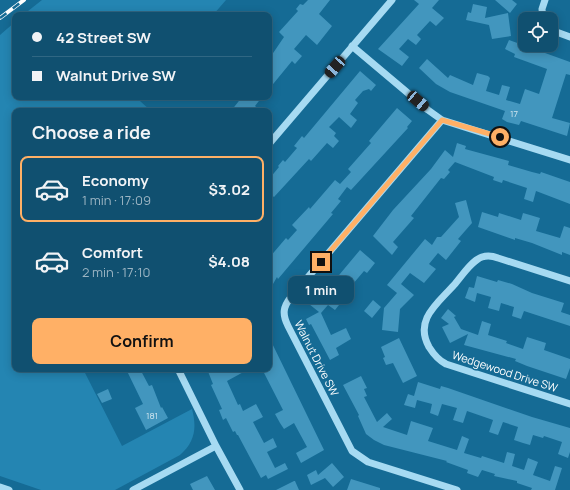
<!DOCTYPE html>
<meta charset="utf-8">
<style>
body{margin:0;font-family:Manrope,sans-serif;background:#1e5a78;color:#f1f3f6;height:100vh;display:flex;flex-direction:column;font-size:15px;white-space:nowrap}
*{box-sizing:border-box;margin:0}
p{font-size:13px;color:#9cb5c3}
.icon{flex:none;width:22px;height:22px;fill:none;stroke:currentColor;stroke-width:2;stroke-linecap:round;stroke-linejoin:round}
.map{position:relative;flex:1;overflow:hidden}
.details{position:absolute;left:12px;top:108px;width:260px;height:264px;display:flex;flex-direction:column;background:#105070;border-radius:8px;box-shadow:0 2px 10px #0003,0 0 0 1px #306783}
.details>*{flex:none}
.guide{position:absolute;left:12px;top:12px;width:260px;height:88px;border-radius:8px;box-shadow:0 2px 10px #0003,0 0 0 1px #306783;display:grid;align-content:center;height:88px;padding:0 20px;background:#105070}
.buttons{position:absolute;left:518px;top:12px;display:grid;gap:8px}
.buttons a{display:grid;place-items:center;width:40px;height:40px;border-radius:8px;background:#105070;box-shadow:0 2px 10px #0003,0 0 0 1px #306783;font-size:20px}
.end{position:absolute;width:18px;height:18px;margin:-9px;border:5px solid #ffb066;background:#111;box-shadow:0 0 0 2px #111}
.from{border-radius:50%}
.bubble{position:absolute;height:28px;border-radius:8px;background:#105070;box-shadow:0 2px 10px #0003,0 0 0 1px #306783;font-size:13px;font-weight:700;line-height:28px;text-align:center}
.car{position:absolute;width:12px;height:24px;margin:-12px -6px;border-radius:5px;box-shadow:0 0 3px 1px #0007;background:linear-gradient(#222 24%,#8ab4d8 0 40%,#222 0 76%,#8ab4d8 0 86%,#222 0)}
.guide b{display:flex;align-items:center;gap:14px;height:38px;font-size:15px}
.guide b+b{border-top:1px solid #306783}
.guide i{width:10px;height:10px;background:#f1f3f6}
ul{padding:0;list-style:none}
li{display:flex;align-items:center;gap:12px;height:66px;margin:0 8px 6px;padding:0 12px;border:2px solid transparent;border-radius:8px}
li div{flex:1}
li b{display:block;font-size:15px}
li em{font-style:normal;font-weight:700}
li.on{border-color:#ffb066}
li>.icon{width:36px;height:36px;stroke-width:1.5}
h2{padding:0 20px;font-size:18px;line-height:48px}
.cta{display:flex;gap:8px;margin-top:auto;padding:8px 20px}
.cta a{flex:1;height:46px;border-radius:8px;background:#ffb066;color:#111;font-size:16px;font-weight:700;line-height:46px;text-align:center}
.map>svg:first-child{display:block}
.green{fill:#2485b2}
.building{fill:#4296be}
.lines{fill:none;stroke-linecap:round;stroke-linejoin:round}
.minor{stroke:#a6daf2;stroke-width:7}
.rail-casing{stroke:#fff;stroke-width:4}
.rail{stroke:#156b95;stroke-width:2.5;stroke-dasharray:8;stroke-linecap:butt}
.route{stroke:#ffb066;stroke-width:5}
.labels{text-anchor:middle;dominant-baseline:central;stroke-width:3;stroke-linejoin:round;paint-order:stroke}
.number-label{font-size:9px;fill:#d0e5ef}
.street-label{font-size:11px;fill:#fff;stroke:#156b95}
</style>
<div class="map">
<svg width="570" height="490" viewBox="0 0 570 490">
<rect width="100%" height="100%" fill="#156b95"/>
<!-- green -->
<path class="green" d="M42,0H226L213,15H23Z
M15,22V97H144L140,101L151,111H15V369H83L122,446L192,409C197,428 195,442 180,455L115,490H41L0,476V35Z"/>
<!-- building -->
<path class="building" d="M308,0H330L319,14L332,26L317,45L306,35L294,49L302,56L295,64L292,61L269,89V68L273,64L269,59L284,37L279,32L298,11L296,9L300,4L303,5Z
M414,0H439L432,8L444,18L436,26L430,21L417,35L421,39L416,45L408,39L399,49L409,57L402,66L378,49L419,4Z
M495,0H512L517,4L510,13Z
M473,4L487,7L485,18L508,13L511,36L492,39L489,25L466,20L468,12L471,13Z
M509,40L570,62V75L566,74L552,118L570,123L567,136L521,121L519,125L507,122L502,119L505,111L450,92L436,84L419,68L427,59L448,78L450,75L473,85L477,73L488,76L490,78L486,91L499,95L502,85L510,87L506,100L520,104L525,89L539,94L547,69L514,57L515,54L505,49Z
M360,71L376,85L371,91L369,89L363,91L355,100L358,103L350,114L357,120L351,128L339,117L329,127L336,133L334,136L339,141L333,148L327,143L311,161L309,159L274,197L269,193V179L279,167L278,166L283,160L285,162L297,148L294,146L302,136L304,138Z
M242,97H262L255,106L261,111H231Z
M397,108L412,121L407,127L408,128L351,190L347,187L338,199L341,201L331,213L333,214L278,279L277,277L269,291V258L286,238L288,240L297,230L292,225L309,207L310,209L335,180L340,184L351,172L348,169L371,143L369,141Z
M457,143L466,146L465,149L509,161L508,165L532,172L540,174L541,172L570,182V204L536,191L533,202L524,199L527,188L503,180L502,183L493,180L494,177L455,162L448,170L450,172L444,179L441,178L411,216L414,218L393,242L398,247L392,255L373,236L393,210L431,169L445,150L453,157Z
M466,200L472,223L458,239L461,241L446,260L438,253L429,264L436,269L424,283L410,273L401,284L414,295L400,309L398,332L382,330L384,308L397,293L387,285L425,239L432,245L437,237H441L459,217L455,203Z
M482,212L498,217L499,213L521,220L523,213L530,215L540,218L536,231L560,238L564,226L570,228V255L562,252V255L532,243L515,238V240L478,227Z
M360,250L375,263L367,273L364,271L341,298L343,300L335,310L328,305L321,313L331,335L346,328L351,339L336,348L339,355L330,360L311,324L309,325L306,319L319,312L309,304L316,296L319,299Z
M477,276L497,282L498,280L512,284L532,293L564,303L561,312L570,315V326L524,311L521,319L512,316L514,307L501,303L499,311L488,308L491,297L477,293L475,302L465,298L469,287L474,288Z
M373,300L381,307L372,318L364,311Z
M448,309L456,316L454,317L461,329L478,335L482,321L491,324L488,335L507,341L506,343L523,349L527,337L546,343L544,350L570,359V368L566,379L527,366L515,361L516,359L464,345L468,334L450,343L442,327L449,324L441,318Z
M269,337L324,450L301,463L296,453L307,447L294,423L284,429L280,423L275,414L283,410L262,369H269Z
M399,338L417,376L403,383L393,363L386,365L383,358L385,357L381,347Z
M126,369H140L149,386L152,385L161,408L162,407L168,418L146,430L135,408L143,404Z
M207,369H249L227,381L238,405L240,404L243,411L256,404L263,417L253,422L264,443L273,438L277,447L267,452L275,468L285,463L288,469L268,479L266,475L261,478L238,435H237L235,431L233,432L226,418L223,420L219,410L222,409L211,385L213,384Z
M361,376L367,388L364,389L367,396L364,397L377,422L387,413L392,419L383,427L407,435L411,421L433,428L428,441L457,450L462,436L469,439L464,453L481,458L482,456L504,463L507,452L515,454L512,466L524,470L528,458L538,462L533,475L550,481L555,466L562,468L555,490H531L532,488L517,483V481L494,476L495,474L482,470L478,477L467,473L468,470L446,462L447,461L384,445L374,440L366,434L358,416L359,415L343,385Z
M418,382L440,389L441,386L448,388L532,417L570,428V452L568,458L558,454L562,442L544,436L543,438L533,435L530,445L523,443L514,440L518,427L503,422L498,435L489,432L493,420L467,411L463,423L453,420L457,408L442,404L438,416L430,413L432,404L417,400L415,408L404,405L408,394L414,396Z
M108,389L112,399L102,403L97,394Z
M332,463L344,477L333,487L325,478L311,485L307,475L316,470L318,475Z
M207,476L215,490H193L190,484Z
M351,479L380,488V490H347Z
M295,481L299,490H276L294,481Z"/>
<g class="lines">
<!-- minor -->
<path class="minor" d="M543,19L542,9L545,0
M551,30L570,37
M352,46L428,110L442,120L570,160
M442,120L291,297C283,307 282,314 288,326L352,451L368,462L457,490
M269,144L392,0
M570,281L498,258C493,256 488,255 482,257C471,261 462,276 454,285C437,304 414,320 429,347C434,355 438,360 446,364L570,404
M216,446L240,490
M0,487L9,490
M133,490L216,446L178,369"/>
<defs>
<path id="rail" d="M0,18L24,0"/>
</defs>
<!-- rail casing -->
<use href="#rail" class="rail-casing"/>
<!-- rail -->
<use href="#rail" class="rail"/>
</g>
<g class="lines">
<!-- route -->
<path class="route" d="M321,262L442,120L500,137"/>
</g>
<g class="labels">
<!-- number labels -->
<g class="number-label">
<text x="514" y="113">17</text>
<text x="152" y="415">181</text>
</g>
<!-- street labels -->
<g class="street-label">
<text transform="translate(317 358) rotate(63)">Walnut Drive SW</text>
<text transform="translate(505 371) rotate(18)">Wedgewood Drive SW</text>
</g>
</g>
</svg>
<div class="buttons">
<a><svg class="icon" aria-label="locate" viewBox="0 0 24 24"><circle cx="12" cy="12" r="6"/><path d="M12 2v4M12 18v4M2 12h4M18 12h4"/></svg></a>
</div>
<i class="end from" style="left:500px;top:137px"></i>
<i class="end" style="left:321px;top:262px"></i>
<div class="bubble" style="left:288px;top:276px;width:66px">1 min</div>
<i class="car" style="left:335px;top:67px;rotate:221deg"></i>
<i class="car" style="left:418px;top:101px;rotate:130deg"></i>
<div class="guide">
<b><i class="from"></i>42 Street SW</b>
<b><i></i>Walnut Drive SW</b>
</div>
<section class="details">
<h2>Choose a ride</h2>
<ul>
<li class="on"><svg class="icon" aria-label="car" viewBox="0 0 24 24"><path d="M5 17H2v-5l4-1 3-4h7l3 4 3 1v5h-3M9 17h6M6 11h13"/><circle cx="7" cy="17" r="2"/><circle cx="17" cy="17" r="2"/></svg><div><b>Economy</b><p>1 min · 17:09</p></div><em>$3.02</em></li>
<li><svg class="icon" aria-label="car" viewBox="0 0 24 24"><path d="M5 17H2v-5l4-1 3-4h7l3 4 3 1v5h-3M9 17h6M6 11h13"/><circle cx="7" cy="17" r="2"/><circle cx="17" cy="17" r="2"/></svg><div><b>Comfort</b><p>2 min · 17:10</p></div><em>$4.08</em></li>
</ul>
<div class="cta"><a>Confirm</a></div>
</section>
</div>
